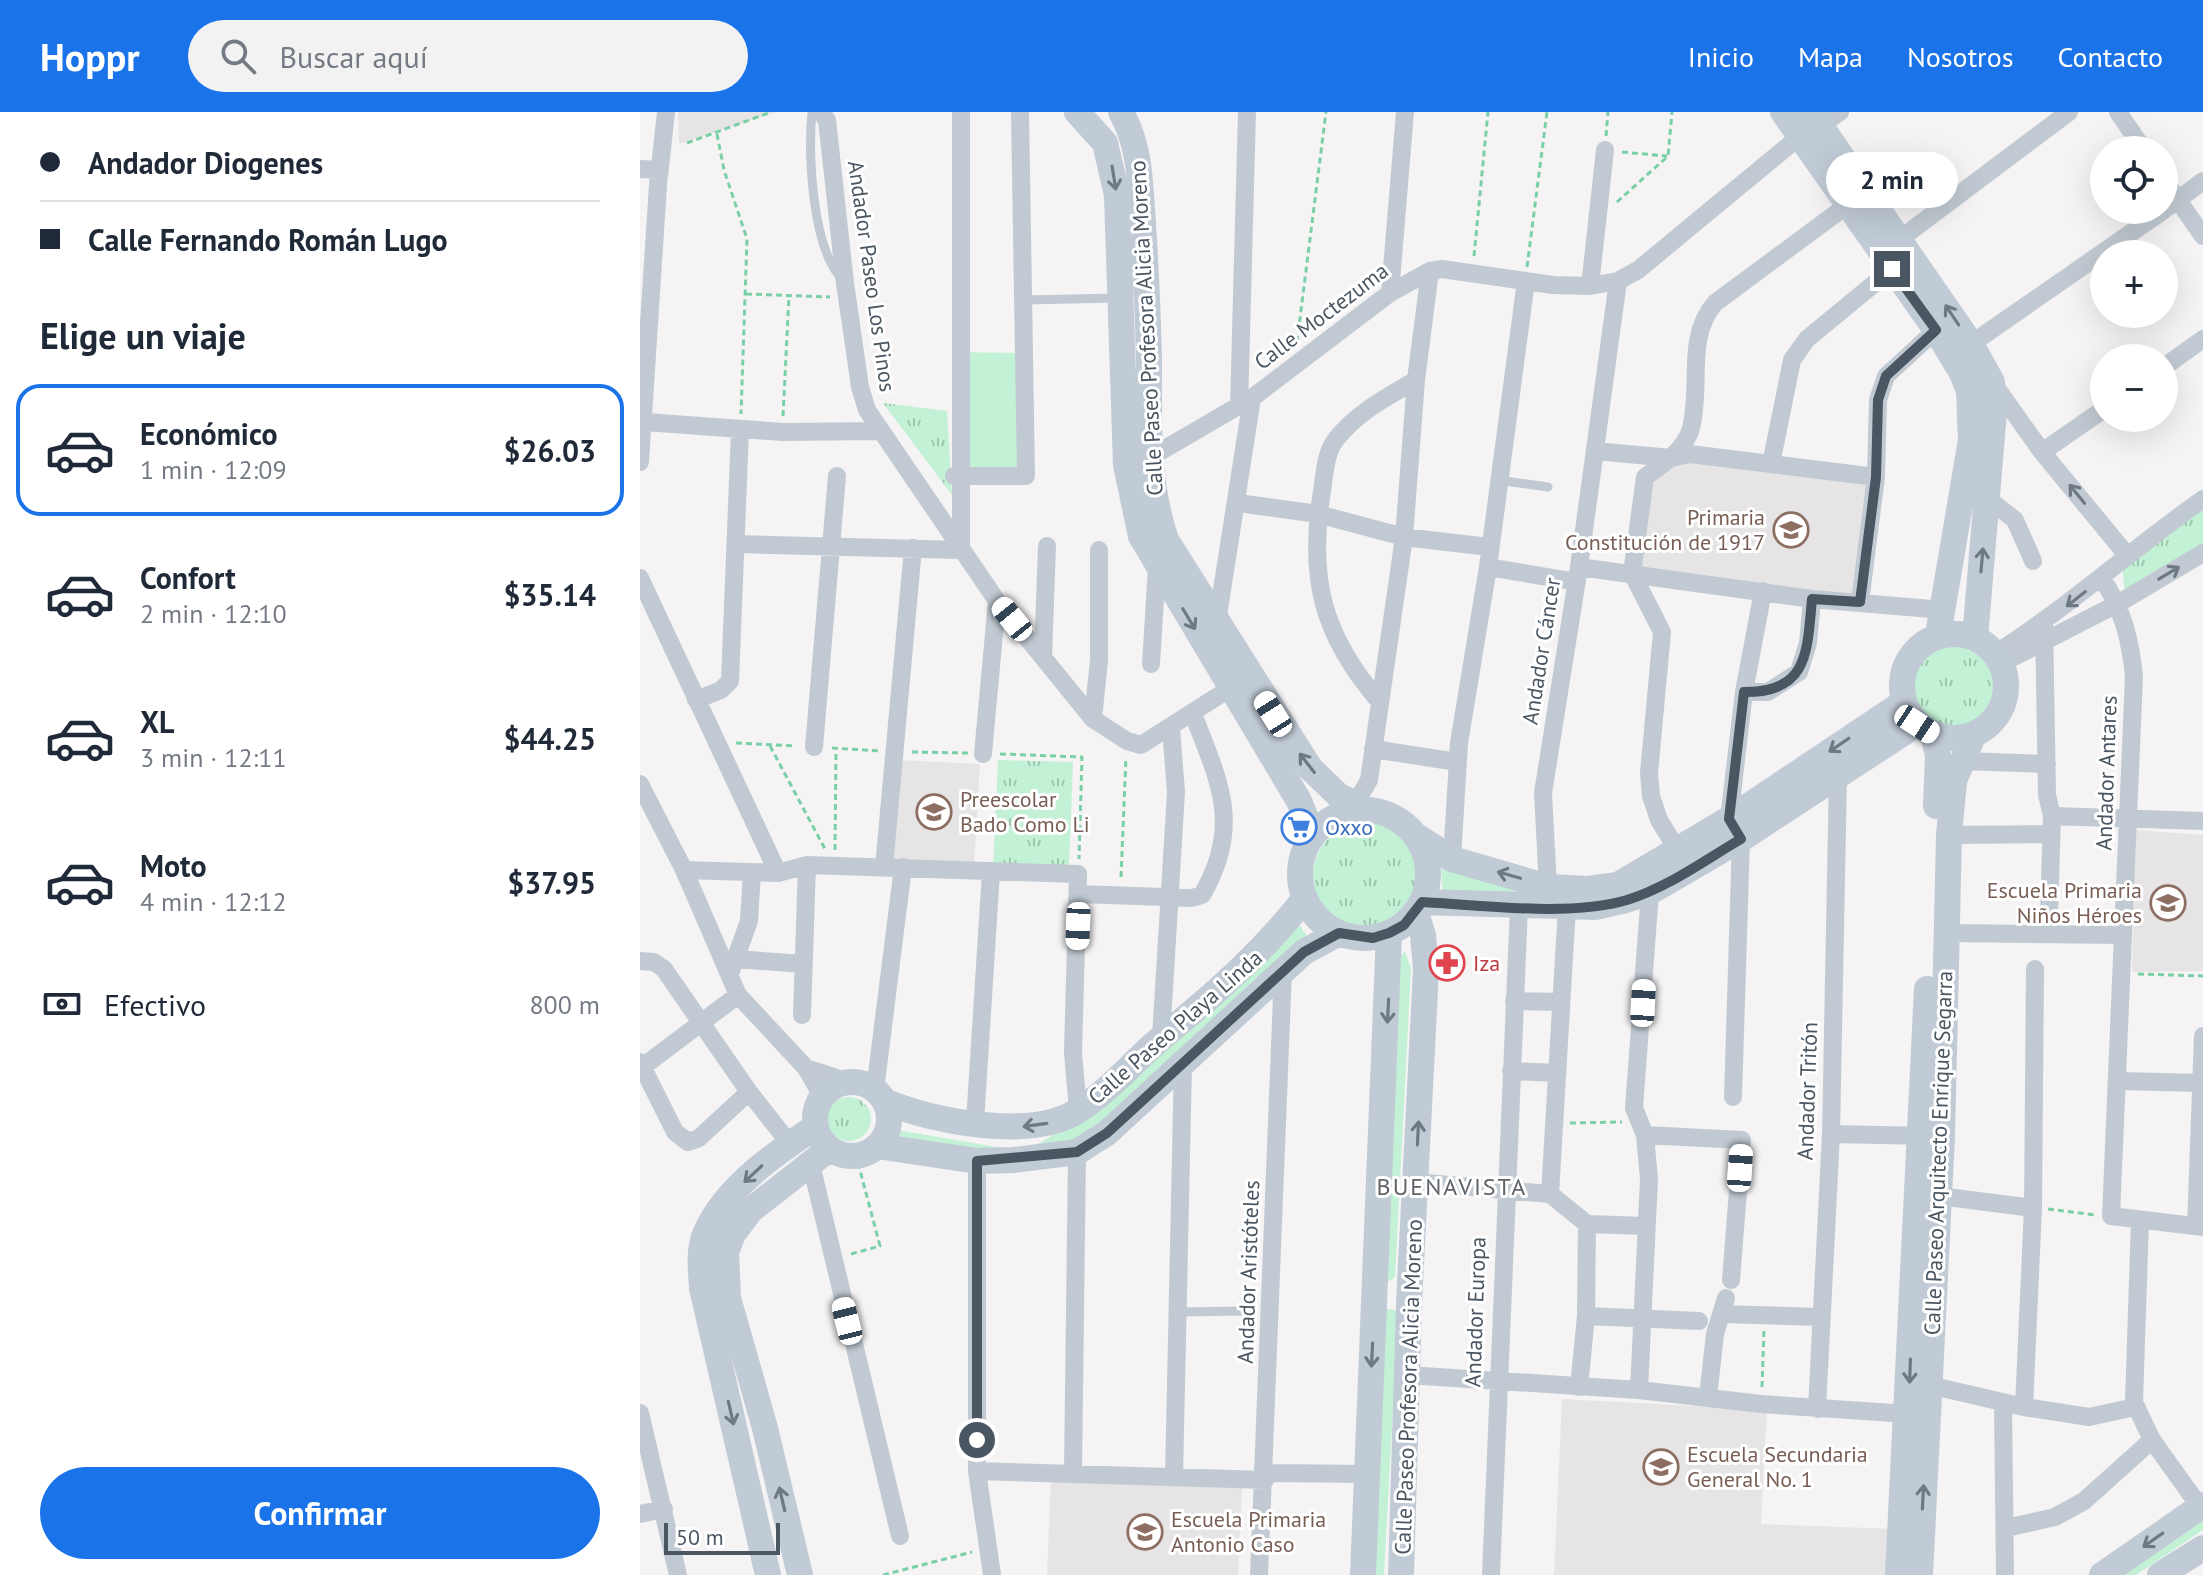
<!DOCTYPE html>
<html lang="es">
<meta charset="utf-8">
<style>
body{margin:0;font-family:"PT Sans",sans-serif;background:#f2f2f3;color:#1f2937;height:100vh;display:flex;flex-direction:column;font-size:30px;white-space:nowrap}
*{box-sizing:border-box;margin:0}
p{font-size:26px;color:#747a83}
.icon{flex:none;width:44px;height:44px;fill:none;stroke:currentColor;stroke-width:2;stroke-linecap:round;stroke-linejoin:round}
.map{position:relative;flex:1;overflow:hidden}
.sheet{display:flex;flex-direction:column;background:#fff;width:640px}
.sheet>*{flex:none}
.banner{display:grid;align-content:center;height:176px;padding:0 40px;background:#fff}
.fabs{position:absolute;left:1450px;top:24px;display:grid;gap:16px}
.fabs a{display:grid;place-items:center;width:88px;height:88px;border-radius:50%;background:#fff;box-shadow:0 8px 32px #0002;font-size:40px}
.scale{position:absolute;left:24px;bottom:20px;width:116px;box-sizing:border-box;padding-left:8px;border:4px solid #4a5661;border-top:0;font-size:22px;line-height:28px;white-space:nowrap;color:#4a5661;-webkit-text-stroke:6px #fff;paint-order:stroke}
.end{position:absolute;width:36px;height:36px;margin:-18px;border:10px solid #4a5661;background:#fff;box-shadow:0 0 0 4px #fff}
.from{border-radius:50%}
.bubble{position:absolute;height:56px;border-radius:28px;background:#fff;box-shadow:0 8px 32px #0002;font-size:26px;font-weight:800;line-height:56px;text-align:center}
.car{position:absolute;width:24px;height:48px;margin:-24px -12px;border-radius:10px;box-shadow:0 0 6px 2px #0007;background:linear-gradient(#fff 24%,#345 0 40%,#fff 0 76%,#345 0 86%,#fff 0)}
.banner b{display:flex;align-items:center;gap:28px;height:76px;font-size:30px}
.banner b+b{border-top:2px solid #e0e1e3}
.banner i{width:20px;height:20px;background:#1f2937}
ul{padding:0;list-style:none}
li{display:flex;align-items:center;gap:24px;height:132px;margin:0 16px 12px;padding:0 24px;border:4px solid transparent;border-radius:24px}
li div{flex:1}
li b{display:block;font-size:30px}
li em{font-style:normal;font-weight:800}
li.on{border-color:#1a73e8}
li>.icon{width:72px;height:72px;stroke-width:1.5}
h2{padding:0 40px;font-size:36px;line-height:96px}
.pay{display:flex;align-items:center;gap:20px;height:88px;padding:0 40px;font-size:30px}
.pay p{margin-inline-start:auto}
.cta{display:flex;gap:16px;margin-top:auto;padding:16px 40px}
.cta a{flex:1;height:92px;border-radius:48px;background:#1a73e8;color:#fff;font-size:32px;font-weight:800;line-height:92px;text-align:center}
header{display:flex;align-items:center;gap:48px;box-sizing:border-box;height:112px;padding:0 40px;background:#1a73e8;color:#fff}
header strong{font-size:38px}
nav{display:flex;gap:44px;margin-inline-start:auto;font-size:28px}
.search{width:560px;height:72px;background:#f2f2f3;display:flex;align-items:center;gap:20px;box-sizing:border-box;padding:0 28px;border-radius:44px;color:#747a83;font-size:30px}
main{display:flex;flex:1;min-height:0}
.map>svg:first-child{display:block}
.education{fill:#e6e4e5}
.green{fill:#c3f1d5}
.park{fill:url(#park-tufts)}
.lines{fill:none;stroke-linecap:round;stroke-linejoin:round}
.path{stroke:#7ad0a6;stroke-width:3;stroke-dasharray:6 4;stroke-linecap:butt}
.lane{stroke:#c1cad2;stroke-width:9}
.street{stroke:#c1cad2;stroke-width:18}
.secondary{stroke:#c1cbd6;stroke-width:26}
.oneway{stroke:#6e7984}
.oneway2{stroke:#6e7983}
.route{stroke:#4a5661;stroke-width:10}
.labels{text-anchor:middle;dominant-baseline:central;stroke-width:6;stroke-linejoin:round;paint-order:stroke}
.street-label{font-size:22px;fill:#4a5661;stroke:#fff}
.education-label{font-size:22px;fill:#785e54;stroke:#fff;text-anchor:start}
.shop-label{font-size:22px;fill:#366cbe;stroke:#fff;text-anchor:start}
.health-label{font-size:22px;fill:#be3a42;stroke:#fff;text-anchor:start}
.neighbourhood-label{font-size:24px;letter-spacing:2px;fill:#5f6368;stroke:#fff}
</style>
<header>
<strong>Hoppr</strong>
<div class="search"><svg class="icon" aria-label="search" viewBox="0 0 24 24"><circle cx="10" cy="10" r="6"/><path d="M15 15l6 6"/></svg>Buscar aquí</div>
<nav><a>Inicio</a><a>Mapa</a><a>Nosotros</a><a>Contacto</a></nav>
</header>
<main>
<section class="sheet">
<div class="banner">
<b><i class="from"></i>Andador Diogenes</b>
<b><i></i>Calle Fernando Román Lugo</b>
</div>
<h2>Elige un viaje</h2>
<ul>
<li class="on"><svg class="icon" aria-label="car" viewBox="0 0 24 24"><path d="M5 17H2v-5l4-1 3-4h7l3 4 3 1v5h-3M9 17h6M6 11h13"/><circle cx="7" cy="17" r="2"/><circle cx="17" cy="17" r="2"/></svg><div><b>Económico</b><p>1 min · 12:09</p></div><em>$26.03</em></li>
<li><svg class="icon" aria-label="car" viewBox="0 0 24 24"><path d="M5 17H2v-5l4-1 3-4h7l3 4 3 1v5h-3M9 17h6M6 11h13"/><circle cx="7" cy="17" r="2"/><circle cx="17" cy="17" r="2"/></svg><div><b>Confort</b><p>2 min · 12:10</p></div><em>$35.14</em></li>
<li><svg class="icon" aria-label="car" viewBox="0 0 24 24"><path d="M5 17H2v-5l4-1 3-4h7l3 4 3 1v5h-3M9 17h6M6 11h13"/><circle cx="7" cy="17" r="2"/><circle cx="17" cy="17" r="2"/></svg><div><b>XL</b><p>3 min · 12:11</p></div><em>$44.25</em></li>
<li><svg class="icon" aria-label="car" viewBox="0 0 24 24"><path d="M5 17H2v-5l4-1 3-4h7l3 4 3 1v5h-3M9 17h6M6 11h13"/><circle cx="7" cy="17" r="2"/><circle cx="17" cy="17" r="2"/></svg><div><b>Moto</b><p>4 min · 12:12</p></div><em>$37.95</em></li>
</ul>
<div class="pay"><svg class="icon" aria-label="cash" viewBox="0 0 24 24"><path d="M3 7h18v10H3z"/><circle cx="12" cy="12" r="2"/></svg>Efectivo<p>800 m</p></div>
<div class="cta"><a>Confirmar</a></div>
</section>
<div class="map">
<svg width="1563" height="1463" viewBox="0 0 1563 1463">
<defs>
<pattern id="park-tufts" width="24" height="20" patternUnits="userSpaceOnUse" patternTransform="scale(2)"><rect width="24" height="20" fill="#c3f1d5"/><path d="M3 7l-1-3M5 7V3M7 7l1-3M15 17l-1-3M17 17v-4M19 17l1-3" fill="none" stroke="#a0c6b0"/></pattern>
</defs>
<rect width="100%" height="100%" fill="#f5f3f3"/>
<!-- education -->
<path class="education" d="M38,0H136L39,32Z
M1039,346L1228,367L1217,487L1001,459L1008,371Z
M257,648L340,652L334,753L246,748Z
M1495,718L1563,723V859L1492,860Z
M922,1287L1127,1298L1121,1412L1257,1417L1254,1463H914Z
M411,1369L602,1376L598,1463H407Z"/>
<!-- green -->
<path class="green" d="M319,240L384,241L386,364H322Z
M801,757L907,782L1002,781L803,786Z
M654,805L671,830L434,1034L399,1044L246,1031L252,1017L385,1040L456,997Z
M765,839L771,857L755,1165L750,1169L745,1168L755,850Z
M751,1197L758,1200L744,1463H732L744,1198Z
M1563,1406V1418L1496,1463H1477Z"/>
<!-- park -->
<path class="park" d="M243,291L307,299L312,383Z
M1563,396V436L1485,480L1482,453Z
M1271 572a43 43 0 1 1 86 0a43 43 0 1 1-86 0Z
M358,648L433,650L429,756L353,754Z
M673 764a54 54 0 1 1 108 0a54 54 0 1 1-108 0Z
M187 1007a22 22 0 1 1 44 0a22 22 0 1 1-44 0Z"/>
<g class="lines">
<!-- path -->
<path class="path" d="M77,22L84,58L107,127L101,302
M966,24L968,0
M47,31L131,0
M982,40L1027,44
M977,90L1028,44L1032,0
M834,144L848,0
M887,155L907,0
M106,182L190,185
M657,230L686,0
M143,304L149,184
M96,631L156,634
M130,634L185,737
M192,636L240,639
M272,640L328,641
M360,642L442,645L439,747
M195,738L196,638
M481,765L486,645
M1498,862L1563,864
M930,1011L982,1010
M1408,1097L1456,1103
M211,1142L240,1134L216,1043
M1122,1275L1124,1218
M243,1463L332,1440"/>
<!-- lane -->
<path class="lane" d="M172,0C168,43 172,138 203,168
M385,188L477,186
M858,368L908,375
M539,1200L605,1199"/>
<!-- street -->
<path class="street" d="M181,0L187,8L205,171L220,275L227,298L357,489L453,607L487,629L501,633L600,570
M1478,0L1504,38
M1180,14L1200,0
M0,57L19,58L0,350
M19,64L26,0
M1524,68L1563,124
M1530,94L1563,69
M1260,127L1429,0
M950,174L965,38
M750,181L765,0
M1331,232L1524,98
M1524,255L1563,227
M1353,271L1402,340L1486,442
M599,295L607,0
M5,310L143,320L241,319
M955,339L1031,346L1050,342L1236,365
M1402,340L1464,297
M504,349L612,286L750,181L790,159L802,157L913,173L950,174L978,169L998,158L1159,25
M1131,352L1152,248L1167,227L1252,157
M314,364H386L380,0
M1347,386L1375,408L1393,449
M598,391L678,402L764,425L849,435
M96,432L321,438V0
M848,455L937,470
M939,455L1172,487L1304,498
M0,466L138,761
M1462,467C1483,497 1490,527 1494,564L1471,1104L1563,1115
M1220,490L1236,365L1238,288L1246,264L1296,218
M577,510L612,286
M1404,511L1407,683L1412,704L1409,801
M1356,541C1429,495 1492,437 1563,387
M403,545L407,434
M1362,551L1479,491L1563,441
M511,552L517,455
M1104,580H1128L1159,560L1168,531L1172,487
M56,588L81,578L90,569L100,318
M739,589C682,523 668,465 682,379C685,361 685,340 697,326C718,300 747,285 776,268
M453,607L459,548V438
M174,635L197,364
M733,637L817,650
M343,642L357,489
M1321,649L1407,652
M0,672L44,758L98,883L166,956L182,984
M715,692L729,668L764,425L776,268L790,159
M1412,704L1563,709
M1309,723L1411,722
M1038,739L1019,708L1011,684L1009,661L1022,520L992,461L1005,365C1022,353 1046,337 1051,316C1062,274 1045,226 1075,191L1206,94
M812,747L819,631L848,455L886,169
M244,755L273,436
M44,758L138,761L167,753L438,762L433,940L438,999
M908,775L903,681L939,455L978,169
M439,782L552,786L562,783C602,714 580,671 553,602
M1306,821L1483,823
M95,847L164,852
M0,849L14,850L24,857L109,980L150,1032
M90,862L109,809L112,760
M874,889L921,890
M162,903L167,753
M521,926L536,680L531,616
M0,950L35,1020L48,1030L59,1026L109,980
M1,956L98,883
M166,956L209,970
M871,959L916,961
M1478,969L1561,971
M235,978L263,755
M1093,985L1101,727L1089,707L1104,580L1123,479
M335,1010L351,760
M1191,1022L1291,1024
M1005,1023L1102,1028L1091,1168
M337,1049V1359L352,1463
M171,1052L260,1424
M776,1070L910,1082
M910,1082L927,795
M910,1082L947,1112L946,1204L939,1275
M1299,1084L1393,1096
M1500,1108L1494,1290L1512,1328L1560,1395
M947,1112L1006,1114
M1556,1114L1563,924
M1081,1202L1180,1205
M946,1204L1059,1209
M767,1263L999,1278L1121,1292L1268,1302
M1289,1273L1384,1295L1449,1305L1495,1295
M999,1278L1009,1067L1005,1023L994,996L1010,780
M1068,1285L1075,1222L1086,1186
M1363,1291L1365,1463
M1384,1295L1393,1096L1395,857
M1177,1297L1191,1022L1198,663
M0,1301L38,1463
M337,1359L625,1368
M433,1360L437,1040
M625,1361L727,1362
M534,1365L543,950
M0,1402L24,1397
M1366,1416L1415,1405L1444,1389L1512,1328
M619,1463L643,859
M851,1463L879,794"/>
<!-- secondary -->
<path class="secondary" d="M437,0L465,31L477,83L486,353L501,424L659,689L673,723
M481,0C501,36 500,72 503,112C506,157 508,202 509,247C509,308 506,369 526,428L670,656L699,684L727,698
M1143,0L1296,218L1322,261L1329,279L1331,328L1298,523
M1171,0L1331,232L1352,270L1354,300L1335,526
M1262 574a52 52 0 1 1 104 0a52 52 0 1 1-104 0Z
M1293,622L1298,644L1296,694
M660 762a64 64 0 1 1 128 0a64 64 0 1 1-128 0Z
M775,723L812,747L908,775L948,777L978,773L1089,707L1264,590
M782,790L955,795L986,788L1010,780L1101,727L1277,612
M175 1007a37 37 0 1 1 74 0a37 37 0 1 1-74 0Z
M244,989C293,1010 393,1029 439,998C472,977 496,946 526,922C577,880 624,839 665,786
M237,1034L337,1049L374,1048L437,1040L467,1021L664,840L699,821
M128,1463L62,1176C61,1158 58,1137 66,1120C86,1075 136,1041 175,1015
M160,1463L125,1316L88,1186L86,1140L93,1122L111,1098L189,1037
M723,1463L749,821
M761,1463L769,1191L786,858L783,823L776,801
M1258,1463L1287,877
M1280,1463L1302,1024L1309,723L1314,669L1334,622
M1462,1463L1563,1393
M1520,1463L1563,1436"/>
</g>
<!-- one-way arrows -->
<defs><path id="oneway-shaft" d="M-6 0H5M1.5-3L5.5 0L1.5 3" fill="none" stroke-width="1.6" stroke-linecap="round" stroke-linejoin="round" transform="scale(2)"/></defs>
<g class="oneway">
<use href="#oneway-shaft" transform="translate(474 66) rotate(81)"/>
<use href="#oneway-shaft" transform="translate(1312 203) rotate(-124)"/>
<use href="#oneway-shaft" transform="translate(1342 448) rotate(-85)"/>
<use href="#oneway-shaft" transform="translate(549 507) rotate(59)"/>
<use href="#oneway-shaft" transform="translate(1199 633) rotate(146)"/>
<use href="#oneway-shaft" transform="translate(667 651) rotate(-128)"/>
<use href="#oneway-shaft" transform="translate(869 763) rotate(-164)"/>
<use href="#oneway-shaft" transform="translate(748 899) rotate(93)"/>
<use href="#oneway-shaft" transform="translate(395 1013) rotate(172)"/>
<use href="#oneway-shaft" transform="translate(778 1021) rotate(-87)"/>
<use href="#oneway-shaft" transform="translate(113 1062) rotate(137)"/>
<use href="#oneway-shaft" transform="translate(732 1243) rotate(93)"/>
<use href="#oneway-shaft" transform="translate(1270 1259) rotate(92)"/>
<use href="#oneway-shaft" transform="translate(91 1301) rotate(77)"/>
<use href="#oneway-shaft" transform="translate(1283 1385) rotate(-87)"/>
<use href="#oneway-shaft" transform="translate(142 1387) rotate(-103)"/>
<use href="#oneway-shaft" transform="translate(1513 1428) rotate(145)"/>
</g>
<g class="oneway2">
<use href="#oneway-shaft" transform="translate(1437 382) rotate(-129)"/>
<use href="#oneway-shaft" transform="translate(1529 461) rotate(-31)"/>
<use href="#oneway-shaft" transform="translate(1436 487) rotate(142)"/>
</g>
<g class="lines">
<!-- route -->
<path class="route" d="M337,1328V1049L437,1040L467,1021L664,840L699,821L733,826L749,821L764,813L782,790C842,793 930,805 987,788C1027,776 1065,748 1101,727L1089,707L1104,580C1169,581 1167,539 1172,487L1220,490L1236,365L1238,288L1246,264L1296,218L1252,157"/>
</g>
<!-- icons -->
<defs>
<symbol id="school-ring" viewBox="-11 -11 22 22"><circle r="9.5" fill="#fff" stroke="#8d6e63" stroke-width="1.5"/><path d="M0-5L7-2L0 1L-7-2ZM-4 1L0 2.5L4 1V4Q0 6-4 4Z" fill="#8d6e63"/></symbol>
<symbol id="supermarket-ring" viewBox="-11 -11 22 22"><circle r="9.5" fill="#fff" stroke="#3f7fe0" stroke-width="1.5"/><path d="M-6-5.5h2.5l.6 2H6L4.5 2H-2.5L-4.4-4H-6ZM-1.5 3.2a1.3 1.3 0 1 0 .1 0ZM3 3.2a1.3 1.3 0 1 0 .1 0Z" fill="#3f7fe0"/></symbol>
<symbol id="pharmacy-ring" viewBox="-11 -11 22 22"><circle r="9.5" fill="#fff" stroke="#e0444e" stroke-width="1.5"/><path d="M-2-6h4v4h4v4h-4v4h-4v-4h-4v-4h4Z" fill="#e0444e"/></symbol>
</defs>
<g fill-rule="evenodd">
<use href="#school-ring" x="1131" y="398" width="40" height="40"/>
<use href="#school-ring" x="274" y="680" width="40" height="40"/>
<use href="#supermarket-ring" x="639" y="695" width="40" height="40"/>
<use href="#school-ring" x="1508" y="771" width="40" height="40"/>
<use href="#pharmacy-ring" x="787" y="831" width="40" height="40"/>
<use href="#school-ring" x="1001" y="1335" width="40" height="40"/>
<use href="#school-ring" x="485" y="1400" width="40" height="40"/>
</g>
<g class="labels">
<!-- street labels -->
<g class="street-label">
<text transform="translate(232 164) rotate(82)">Andador Paseo Los Pinos</text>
<text transform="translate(681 204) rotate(-37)">Calle Moctezuma</text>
<text transform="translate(506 216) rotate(-93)">Calle Paseo Profesora Alicia Moreno</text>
<text transform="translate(901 539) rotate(-81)">Andador Cáncer</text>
<text transform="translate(1466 661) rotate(-88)">Andador Antares</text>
<text transform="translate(535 915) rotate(-41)">Calle Paseo Playa Linda</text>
<text transform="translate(1167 979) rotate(-88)">Andador Tritón</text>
<text transform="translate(1298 1041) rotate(-88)">Calle Paseo Arquitecto Enrique Segarra</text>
<text transform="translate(608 1160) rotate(-88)">Andador Aristóteles</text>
<text transform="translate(835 1200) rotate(-88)">Andador Europa</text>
<text transform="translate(768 1275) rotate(-88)">Calle Paseo Profesora Alicia Moreno</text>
</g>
<!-- education labels -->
<g class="education-label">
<text x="1125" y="405" text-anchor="end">Primaria<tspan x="1125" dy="25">Constitución de 1917</tspan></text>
<text x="320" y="687">Preescolar<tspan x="320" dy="25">Bado Como Li</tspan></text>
<text x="1502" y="778" text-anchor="end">Escuela Primaria<tspan x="1502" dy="25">Niños Héroes</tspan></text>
<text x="1047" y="1342">Escuela Secundaria<tspan x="1047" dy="25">General No. 1</tspan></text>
<text x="531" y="1407">Escuela Primaria<tspan x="531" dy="25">Antonio Caso</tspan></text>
</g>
<!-- shop labels -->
<g class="shop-label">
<text x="685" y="715">Oxxo</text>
</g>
<!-- health labels -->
<g class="health-label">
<text x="833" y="851">Iza</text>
</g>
<!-- neighbourhood labels -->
<g class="neighbourhood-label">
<text x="812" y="1074">BUENAVISTA</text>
</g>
</g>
</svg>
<div class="fabs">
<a><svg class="icon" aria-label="locate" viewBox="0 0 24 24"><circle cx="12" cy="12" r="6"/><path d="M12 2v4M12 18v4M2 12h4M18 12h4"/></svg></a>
<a>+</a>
<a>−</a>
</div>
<div class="scale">50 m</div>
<i class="end from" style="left:337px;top:1328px"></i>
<i class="end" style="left:1252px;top:157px"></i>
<div class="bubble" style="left:1186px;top:40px;width:132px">2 min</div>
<i class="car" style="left:372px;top:507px;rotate:321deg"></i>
<i class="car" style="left:633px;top:602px;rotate:328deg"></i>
<i class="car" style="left:1277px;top:612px;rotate:123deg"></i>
<i class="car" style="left:438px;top:814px;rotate:182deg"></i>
<i class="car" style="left:1003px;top:891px;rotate:3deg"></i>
<i class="car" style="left:1100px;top:1056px;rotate:4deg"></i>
<i class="car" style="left:207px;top:1209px;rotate:346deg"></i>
</div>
</main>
